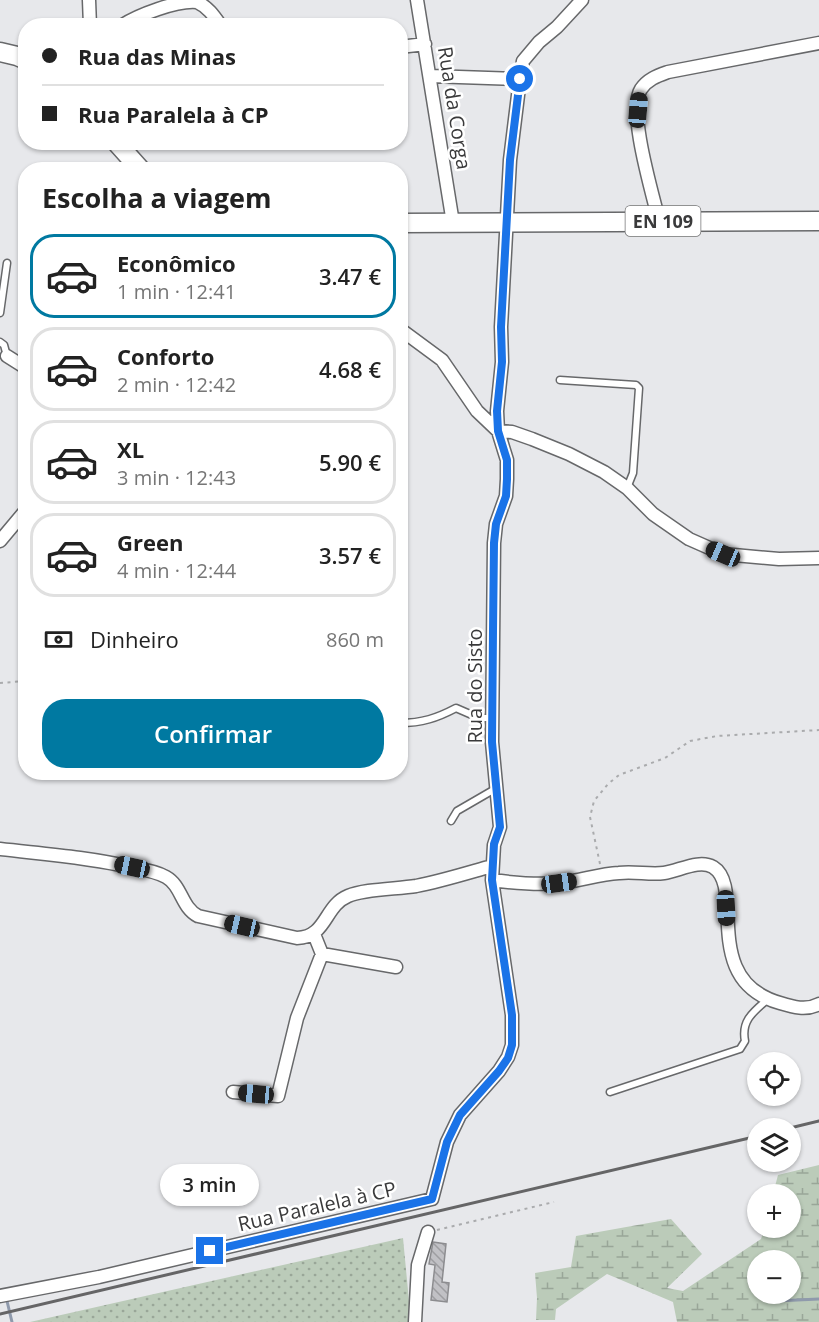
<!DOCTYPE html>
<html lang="pt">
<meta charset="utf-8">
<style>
body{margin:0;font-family:"Open Sans",sans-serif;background:#f6f6f6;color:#222;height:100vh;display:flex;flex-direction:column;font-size:22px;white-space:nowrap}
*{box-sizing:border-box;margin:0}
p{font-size:20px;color:#767676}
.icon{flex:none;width:33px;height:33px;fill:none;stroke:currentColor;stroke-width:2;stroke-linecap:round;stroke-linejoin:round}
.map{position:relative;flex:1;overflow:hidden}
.side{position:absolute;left:18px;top:162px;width:390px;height:618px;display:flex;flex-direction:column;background:#fff;border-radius:24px;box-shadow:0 2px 4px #0004}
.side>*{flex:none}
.top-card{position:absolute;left:18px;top:18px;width:390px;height:132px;border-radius:24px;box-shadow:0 2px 4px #0004;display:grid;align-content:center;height:132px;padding:0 24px;background:#fff}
.buttons{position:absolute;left:747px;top:1052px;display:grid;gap:12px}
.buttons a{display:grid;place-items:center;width:54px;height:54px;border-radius:50%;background:#fff;box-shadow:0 2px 4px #0004;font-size:30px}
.end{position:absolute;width:27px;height:27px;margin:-14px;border:8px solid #1a73e8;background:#fff;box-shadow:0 0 0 3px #fff}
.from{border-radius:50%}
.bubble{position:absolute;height:42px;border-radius:21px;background:#fff;box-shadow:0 2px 4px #0004;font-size:20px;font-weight:600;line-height:42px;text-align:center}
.car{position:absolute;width:18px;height:36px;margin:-18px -9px;border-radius:8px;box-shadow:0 0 4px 2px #0007;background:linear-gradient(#222 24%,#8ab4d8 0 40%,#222 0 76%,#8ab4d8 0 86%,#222 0)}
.top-card b{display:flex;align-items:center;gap:21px;height:57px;font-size:22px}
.top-card b+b{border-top:2px solid #e0e0e0}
.top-card i{width:15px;height:15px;background:#222}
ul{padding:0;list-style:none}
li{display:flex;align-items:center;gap:18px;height:84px;margin:0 12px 9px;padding:0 12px;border:3px solid #e0e0e0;border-radius:24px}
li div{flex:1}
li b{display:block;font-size:22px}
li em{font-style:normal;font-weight:600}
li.selected{border-color:#0079a1}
li>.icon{width:54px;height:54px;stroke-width:1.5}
h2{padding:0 24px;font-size:27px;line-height:72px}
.pay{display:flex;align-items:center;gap:15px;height:66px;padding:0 24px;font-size:22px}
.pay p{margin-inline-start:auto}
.button{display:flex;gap:12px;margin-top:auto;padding:12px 24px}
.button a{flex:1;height:69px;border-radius:24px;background:#0079a1;color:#fff;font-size:24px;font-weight:600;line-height:69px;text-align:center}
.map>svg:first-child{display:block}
.grass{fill:url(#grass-dots)}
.wetland{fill:url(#wetland-marsh);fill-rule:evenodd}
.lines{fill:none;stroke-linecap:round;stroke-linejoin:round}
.stream{stroke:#8f9aac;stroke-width:3}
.building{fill:url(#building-back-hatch);stroke:#8c8c8f;stroke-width:1.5}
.service-casing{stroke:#67686a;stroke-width:9}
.minor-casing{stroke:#67686a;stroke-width:15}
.primary-casing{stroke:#67686a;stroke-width:21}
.path{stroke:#aaabad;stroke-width:2;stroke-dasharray:3 4.5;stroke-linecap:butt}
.service{stroke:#fff;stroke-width:6}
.minor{stroke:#fff;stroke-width:12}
.primary{stroke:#fff;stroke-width:18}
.rail{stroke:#656566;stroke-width:3}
.route{stroke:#1a73e8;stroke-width:8}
.labels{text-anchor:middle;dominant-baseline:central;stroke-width:5;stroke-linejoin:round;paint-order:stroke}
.shield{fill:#fff;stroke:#757576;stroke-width:1.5}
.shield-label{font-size:18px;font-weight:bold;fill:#3a3a3b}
.street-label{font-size:20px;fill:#3a3a3b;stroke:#fff}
</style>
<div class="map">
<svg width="819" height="1322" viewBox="0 0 819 1322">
<defs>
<pattern id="grass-dots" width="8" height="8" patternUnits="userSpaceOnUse" patternTransform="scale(1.5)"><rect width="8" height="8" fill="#bbcbb9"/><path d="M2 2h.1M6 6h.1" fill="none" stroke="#99a698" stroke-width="1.8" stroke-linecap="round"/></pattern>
<pattern id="wetland-marsh" width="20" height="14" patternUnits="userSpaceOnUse" patternTransform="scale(1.5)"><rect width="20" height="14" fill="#bbcbb9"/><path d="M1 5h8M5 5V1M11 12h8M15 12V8" fill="none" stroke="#99a698"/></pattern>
<pattern id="building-back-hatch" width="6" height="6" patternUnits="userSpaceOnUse" patternTransform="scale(1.5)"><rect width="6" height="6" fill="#c1c1c5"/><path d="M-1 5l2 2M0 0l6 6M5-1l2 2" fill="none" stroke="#9e9ea1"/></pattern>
</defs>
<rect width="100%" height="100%" fill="#e7e8eb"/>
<!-- grass -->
<path class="grass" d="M403,1238L411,1322H30Z"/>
<!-- wetland -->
<path class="wetland" d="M819,1165V1322H677L673,1302L607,1274L556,1309L555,1320H536L537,1298L535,1273L571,1267L576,1236L671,1219L702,1254L667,1288L683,1291L761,1239L765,1227H790V1194H773L778,1175ZM758,1260H790V1293H758Z"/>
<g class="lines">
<!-- stream -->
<path class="stream" d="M7,1301L12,1322
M776,1301L819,1299"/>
</g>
<!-- building -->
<path class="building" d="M433,1242L446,1244L442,1282L449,1283L447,1302L431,1300L435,1265L429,1264Z"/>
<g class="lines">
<defs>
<path id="service" d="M0,313L7,263
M0,342L4,345L7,356
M560,380L636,385L639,388L633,473L627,488
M400,723C422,723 437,718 456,708L479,718H492
M451,821L457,811L495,789
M610,1092L740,1049L745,1041C741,1021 753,1012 767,1000"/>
<path id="minor" d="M89,0L90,26
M417,0L453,223
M121,26C138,15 177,0 197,2C208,7 214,16 221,26
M400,47L425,44
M430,76L520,79
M659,221C653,195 627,110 641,89C648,79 657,76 668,72L819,43
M400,329L442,360L477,411L498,431L512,432L532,439L569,454L604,472L627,488L653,514L689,539L723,554L779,559L819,558
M7,356L26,368
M0,541L26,510
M0,849C43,854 87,857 130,867C142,869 155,871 166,877C182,886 181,907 198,916L297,938C327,937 324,906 348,896C364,889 397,889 416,886C442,881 467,873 492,866
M492,880C514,883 538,885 560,883C580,881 599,874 619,873C634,871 650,875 664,873C679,871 699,859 713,867C746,887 699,980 780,1003C793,1007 806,1011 819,1004
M314,934L322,954L396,967
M233,1092L278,1096L297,1018L322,954
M0,1296L99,1277L432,1199L447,1142L460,1115L499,1071L508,1057L512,1045V1015L492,880L494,845L500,827L492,742L494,543L496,524L506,496L507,479V460L498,431L497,411L502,362L501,327L510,160L520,79L523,61L539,42L557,27L582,0
M415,1322L418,1265L428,1232"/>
<path id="primary" d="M0,52L17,56L26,60
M116,142L141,170
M400,223L819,221"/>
</defs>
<!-- service casing -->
<use href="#service" class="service-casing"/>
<!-- minor casing -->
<use href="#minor" class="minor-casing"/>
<!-- primary casing -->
<use href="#primary" class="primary-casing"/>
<!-- path -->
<path class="path" d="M0,683L26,681
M600,864L590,817L594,801L608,784L619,775L665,758L690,741L717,736L819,730
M437,1230L554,1202"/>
<!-- service -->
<use href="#service" class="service"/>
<!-- minor -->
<use href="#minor" class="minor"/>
<!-- primary -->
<use href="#primary" class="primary"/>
<!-- rail -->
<path class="rail" d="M790,1128L819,1121
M0,1314L758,1136"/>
</g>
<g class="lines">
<!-- route -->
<path class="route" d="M210,1251L432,1199L447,1142L460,1115L499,1071L508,1058L512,1045V1015L492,880L494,844L500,827L492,742L493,631L494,543L496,524L506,496L507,479V460L498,431L497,411L502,362L501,327L510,160L520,79"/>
</g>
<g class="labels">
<!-- shield labels -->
<rect class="shield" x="625.5" y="206" width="75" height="30" rx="4.5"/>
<g class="shield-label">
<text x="663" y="221">EN 109</text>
</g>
<!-- street labels -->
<g class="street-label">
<text transform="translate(455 108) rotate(81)">Rua da Corga</text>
<text transform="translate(474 686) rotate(-90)">Rua do Sisto</text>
<text transform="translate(317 1206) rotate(-13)">Rua Paralela à CP</text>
</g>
</g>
</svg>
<div class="buttons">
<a><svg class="icon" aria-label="locate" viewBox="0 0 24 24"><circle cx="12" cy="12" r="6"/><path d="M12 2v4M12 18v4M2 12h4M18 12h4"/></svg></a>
<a><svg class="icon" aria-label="layers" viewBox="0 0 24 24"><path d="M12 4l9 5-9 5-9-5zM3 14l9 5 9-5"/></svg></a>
<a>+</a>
<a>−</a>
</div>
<i class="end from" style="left:520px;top:79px"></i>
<i class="end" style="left:210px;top:1251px"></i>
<div class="bubble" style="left:160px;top:1164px;width:99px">3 min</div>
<i class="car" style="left:638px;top:110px;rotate:5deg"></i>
<i class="car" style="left:723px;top:554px;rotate:293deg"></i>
<i class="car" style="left:132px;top:867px;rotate:282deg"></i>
<i class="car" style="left:559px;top:883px;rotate:82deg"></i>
<i class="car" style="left:726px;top:908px;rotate:177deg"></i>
<i class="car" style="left:242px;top:926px;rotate:283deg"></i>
<i class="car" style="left:256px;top:1094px;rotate:275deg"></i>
<div class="top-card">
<b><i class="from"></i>Rua das Minas</b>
<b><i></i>Rua Paralela à CP</b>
</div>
<section class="side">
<h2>Escolha a viagem</h2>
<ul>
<li class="selected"><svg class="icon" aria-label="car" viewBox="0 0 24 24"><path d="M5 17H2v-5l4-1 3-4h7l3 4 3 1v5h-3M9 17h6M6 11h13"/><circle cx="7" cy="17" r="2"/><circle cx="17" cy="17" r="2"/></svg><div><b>Econômico</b><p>1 min · 12:41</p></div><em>3.47 €</em></li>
<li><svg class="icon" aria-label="car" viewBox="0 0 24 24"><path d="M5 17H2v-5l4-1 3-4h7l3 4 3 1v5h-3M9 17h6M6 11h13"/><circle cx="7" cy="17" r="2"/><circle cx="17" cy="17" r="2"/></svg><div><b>Conforto</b><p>2 min · 12:42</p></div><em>4.68 €</em></li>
<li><svg class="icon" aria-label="car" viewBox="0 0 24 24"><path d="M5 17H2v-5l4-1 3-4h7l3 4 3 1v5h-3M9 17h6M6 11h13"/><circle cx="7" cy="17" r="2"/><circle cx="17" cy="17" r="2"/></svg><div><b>XL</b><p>3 min · 12:43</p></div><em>5.90 €</em></li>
<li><svg class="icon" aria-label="car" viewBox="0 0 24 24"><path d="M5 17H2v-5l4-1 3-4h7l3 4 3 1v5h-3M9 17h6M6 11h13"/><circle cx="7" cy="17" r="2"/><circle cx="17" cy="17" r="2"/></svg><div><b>Green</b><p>4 min · 12:44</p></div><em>3.57 €</em></li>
</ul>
<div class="pay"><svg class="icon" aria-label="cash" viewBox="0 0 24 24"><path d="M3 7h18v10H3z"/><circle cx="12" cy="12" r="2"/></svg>Dinheiro<p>860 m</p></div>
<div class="button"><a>Confirmar</a></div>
</section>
</div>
